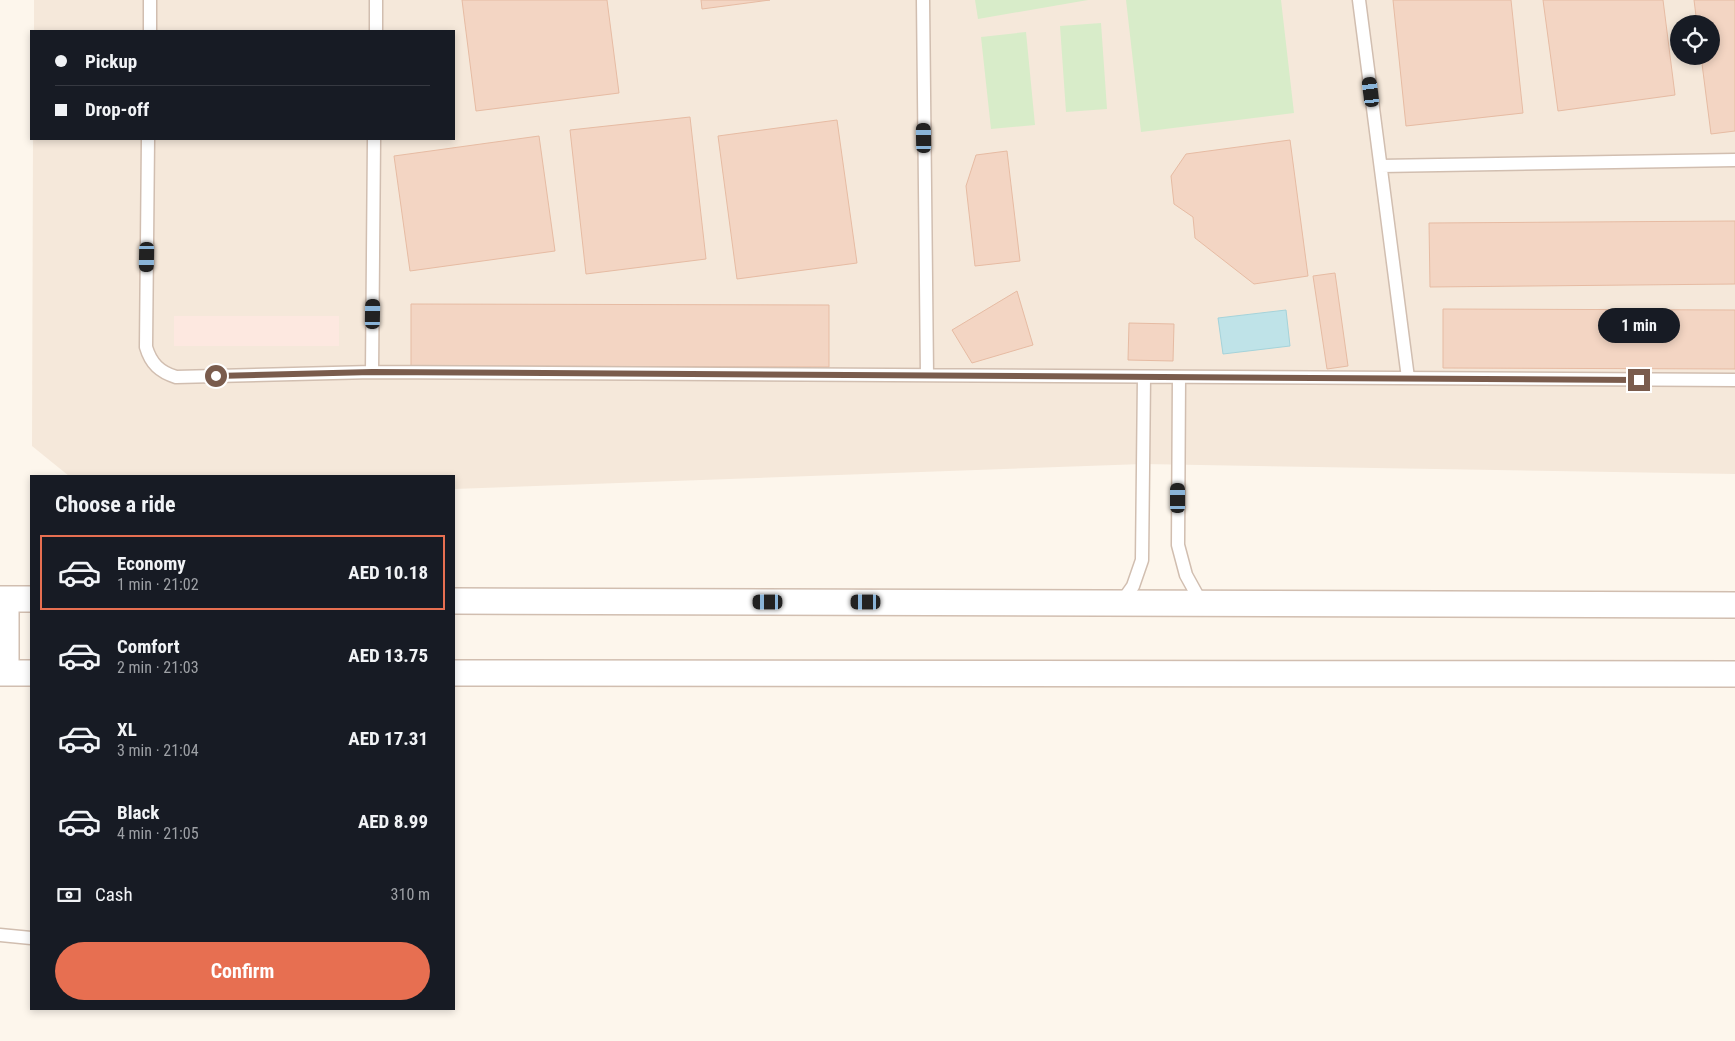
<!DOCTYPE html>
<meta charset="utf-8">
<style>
body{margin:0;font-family:"Roboto Condensed",sans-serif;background:#20242c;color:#f1f3f6;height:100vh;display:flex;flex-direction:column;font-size:19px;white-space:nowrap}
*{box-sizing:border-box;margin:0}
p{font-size:16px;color:#9ea1a6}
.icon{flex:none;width:28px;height:28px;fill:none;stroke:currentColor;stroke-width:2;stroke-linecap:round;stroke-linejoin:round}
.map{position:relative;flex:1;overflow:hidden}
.sheet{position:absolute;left:30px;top:475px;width:425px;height:535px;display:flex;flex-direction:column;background:#171b24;border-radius:0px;box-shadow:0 2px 8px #0003}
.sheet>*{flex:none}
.top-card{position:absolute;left:30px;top:30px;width:425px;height:110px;border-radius:0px;box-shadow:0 2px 8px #0003;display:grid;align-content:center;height:110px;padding:0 25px;background:#171b24}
.fabs{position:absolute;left:1670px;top:15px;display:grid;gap:10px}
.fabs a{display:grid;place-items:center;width:50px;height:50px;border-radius:50%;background:#171b24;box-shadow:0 2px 8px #0003;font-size:25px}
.end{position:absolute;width:22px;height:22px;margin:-11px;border:6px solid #7a5c4d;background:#fff;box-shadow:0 0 0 2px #fff}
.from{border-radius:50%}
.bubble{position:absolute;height:35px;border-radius:18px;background:#171b24;box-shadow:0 2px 8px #0003;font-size:16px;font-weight:700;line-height:35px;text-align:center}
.car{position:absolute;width:15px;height:30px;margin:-15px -8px;border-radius:6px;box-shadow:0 0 4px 1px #0007;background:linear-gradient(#222 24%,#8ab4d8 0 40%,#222 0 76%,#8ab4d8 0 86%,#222 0)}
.top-card b{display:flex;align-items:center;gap:18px;height:48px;font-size:19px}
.top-card b+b{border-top:1px solid #363941}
.top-card i{width:12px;height:12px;background:#f1f3f6}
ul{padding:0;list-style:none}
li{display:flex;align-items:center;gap:15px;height:75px;margin:0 10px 8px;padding:0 15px;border:2px solid transparent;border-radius:0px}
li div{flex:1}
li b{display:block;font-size:19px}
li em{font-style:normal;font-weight:700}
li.selected{border-color:#e76f51}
li>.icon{width:45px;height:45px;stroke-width:1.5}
h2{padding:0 25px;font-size:22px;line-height:60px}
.pay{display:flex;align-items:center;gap:12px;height:55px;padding:0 25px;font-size:19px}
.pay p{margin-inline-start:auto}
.button{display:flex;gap:10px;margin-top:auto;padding:10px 25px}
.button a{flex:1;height:58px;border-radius:30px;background:#e76f51;color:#fff;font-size:20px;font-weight:700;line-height:58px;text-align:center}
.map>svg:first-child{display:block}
.residential{fill:#f5e8da;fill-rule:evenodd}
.commercial{fill:#fde8e0}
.green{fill:#d8ecc9}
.water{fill:#bfe3e8;stroke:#a5d3da}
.building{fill:#f3d5c3;stroke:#e6bba3}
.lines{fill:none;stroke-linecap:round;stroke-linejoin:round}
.lane-casing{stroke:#d1beb0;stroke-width:15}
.street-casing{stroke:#d1beb0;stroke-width:28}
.lane{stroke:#fff;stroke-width:12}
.street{stroke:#fff;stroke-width:25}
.route{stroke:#7a5c4d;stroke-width:6}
</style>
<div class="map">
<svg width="1735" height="1041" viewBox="0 0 1735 1041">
<rect width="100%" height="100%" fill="#fdf6ec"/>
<!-- residential -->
<path class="residential" d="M34,0H1735V474L1143,464L454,489V476H69L32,446L33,139H454V31H34ZM1679,24H1711V56H1679Z"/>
<!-- commercial -->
<path class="commercial" d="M174,316H339V346H174Z"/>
<!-- green -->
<path class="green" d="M975,0H1088L978,19Z
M1126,0H1281L1294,113L1141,132Z
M1101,23L1107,109L1066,112L1060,26Z
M1026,32L1035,125L991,129L981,37Z"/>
<!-- water -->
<path class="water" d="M1286,310L1290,346L1223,354L1218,318Z"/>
<!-- building -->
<path class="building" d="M462,0H607L619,93L476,111Z
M701,0H770L702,9Z
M1393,0H1511L1523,113L1406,126Z
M1543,0H1663L1675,95L1558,111Z
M1694,0H1735V131L1711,134L1701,56H1711V24H1697Z
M690,117L706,259L586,274L570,130Z
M837,120L857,263L737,279L718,136Z
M539,136L555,251L410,271L394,156Z
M1290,140L1308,276L1254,284L1195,238L1193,217L1174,204L1171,176L1186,154Z
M1007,151L1020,261L975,266L966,186L976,155Z
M1735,221V284L1430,287L1429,223Z
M1335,273L1348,366L1327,369L1313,276Z
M1017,291L1033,345L972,363L952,330Z
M411,304L829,305V367L411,366Z
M1443,309L1735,310V369L1443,368Z
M1129,323L1174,324L1173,361L1128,360Z"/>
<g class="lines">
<defs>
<path id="lane" d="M923,0L927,375
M1359,0L1408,378
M150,31V0
M376,31V0
M148,139L146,347C151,364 160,372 176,377L372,372L1735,380
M1381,166L1735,160
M372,372L374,139
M1179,377L1178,545L1186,575L1202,604
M1121,603L1133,586L1142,560L1144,377
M0,935L31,938"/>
<path id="street" d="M0,599H31
M6,599V673
M454,601L1735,605
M0,673H31
M454,673L1735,674"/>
</defs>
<!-- lane casing -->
<use href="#lane" class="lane-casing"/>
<!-- street casing -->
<use href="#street" class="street-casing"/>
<!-- lane -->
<use href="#lane" class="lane"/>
<!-- street -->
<use href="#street" class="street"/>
</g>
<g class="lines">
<!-- route -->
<path class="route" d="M216,376L372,372L1639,380"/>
</g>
</svg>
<div class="fabs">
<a><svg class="icon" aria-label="locate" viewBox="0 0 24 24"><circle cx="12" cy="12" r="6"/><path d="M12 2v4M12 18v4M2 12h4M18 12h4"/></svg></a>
</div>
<i class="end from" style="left:216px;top:376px"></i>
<i class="end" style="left:1639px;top:380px"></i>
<div class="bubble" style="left:1598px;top:308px;width:82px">1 min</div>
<i class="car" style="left:1371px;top:92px;rotate:353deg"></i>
<i class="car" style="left:924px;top:138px;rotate:359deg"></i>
<i class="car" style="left:147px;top:257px;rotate:181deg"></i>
<i class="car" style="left:373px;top:314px;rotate:1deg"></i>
<i class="car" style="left:1178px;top:498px;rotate:0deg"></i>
<i class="car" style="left:768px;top:602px;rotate:270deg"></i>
<i class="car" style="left:866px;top:602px;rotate:270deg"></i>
<div class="top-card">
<b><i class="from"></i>Pickup</b>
<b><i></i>Drop-off</b>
</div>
<section class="sheet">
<h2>Choose a ride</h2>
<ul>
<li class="selected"><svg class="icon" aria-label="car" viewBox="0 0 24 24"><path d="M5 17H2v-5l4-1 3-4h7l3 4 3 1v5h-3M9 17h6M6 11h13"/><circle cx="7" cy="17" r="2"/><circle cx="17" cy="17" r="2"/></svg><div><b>Economy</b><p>1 min · 21:02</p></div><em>AED 10.18</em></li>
<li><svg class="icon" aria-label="car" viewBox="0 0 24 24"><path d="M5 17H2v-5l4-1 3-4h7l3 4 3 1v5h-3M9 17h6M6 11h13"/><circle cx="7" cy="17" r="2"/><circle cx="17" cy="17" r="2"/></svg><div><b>Comfort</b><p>2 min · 21:03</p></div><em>AED 13.75</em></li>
<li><svg class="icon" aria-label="car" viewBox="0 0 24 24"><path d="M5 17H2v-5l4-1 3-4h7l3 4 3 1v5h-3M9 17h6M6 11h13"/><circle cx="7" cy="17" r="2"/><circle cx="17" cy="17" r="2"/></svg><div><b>XL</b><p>3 min · 21:04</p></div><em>AED 17.31</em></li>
<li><svg class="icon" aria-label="car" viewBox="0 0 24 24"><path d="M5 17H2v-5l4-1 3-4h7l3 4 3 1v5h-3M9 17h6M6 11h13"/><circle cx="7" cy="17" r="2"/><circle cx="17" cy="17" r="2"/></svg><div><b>Black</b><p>4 min · 21:05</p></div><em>AED 8.99</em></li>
</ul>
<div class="pay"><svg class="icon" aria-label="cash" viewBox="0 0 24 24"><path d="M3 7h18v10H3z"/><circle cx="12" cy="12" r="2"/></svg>Cash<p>310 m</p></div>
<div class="button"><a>Confirm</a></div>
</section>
</div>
